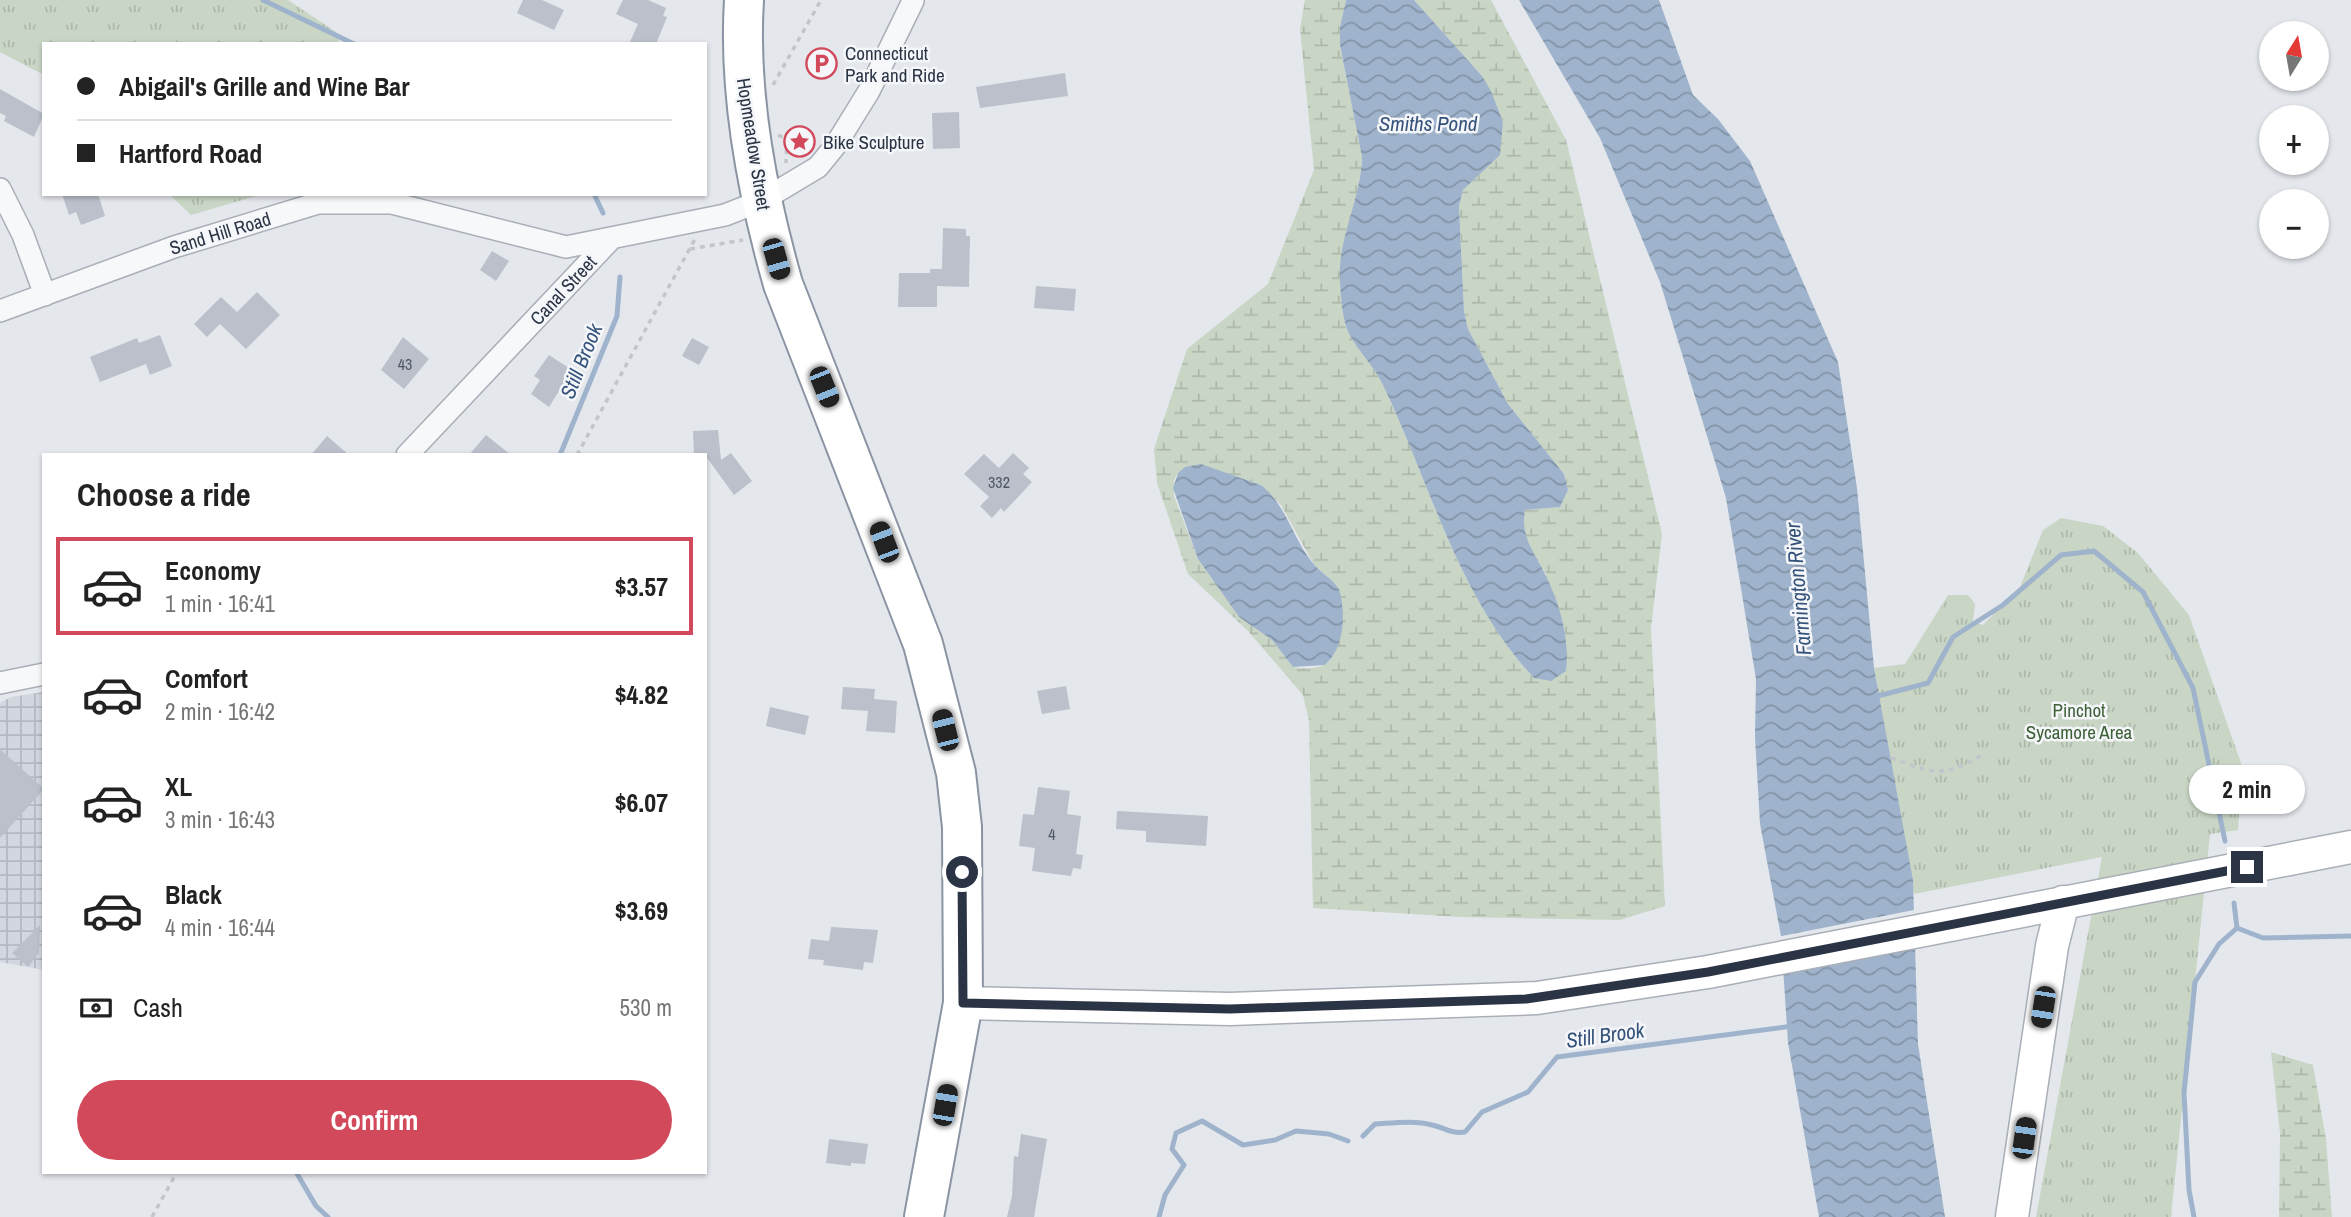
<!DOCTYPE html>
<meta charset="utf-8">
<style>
body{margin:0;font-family:"Archivo Narrow",sans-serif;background:#f6f6f6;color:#222;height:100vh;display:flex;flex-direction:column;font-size:26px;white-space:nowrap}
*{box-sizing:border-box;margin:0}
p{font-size:23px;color:#767676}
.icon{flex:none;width:38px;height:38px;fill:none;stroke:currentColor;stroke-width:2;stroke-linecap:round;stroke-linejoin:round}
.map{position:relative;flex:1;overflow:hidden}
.drawer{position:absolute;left:42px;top:453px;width:665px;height:721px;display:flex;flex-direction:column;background:#fff;border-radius:0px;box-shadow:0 2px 5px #0004}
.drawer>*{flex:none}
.banner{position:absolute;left:42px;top:42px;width:665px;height:154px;border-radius:0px;box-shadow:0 2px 5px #0004;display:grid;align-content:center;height:154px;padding:0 35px;background:#fff}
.needle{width:46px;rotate:11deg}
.buttons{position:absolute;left:2259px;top:21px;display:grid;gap:14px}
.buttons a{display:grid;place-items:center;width:70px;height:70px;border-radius:50%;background:#fff;box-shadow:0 2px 5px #0004;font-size:35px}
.end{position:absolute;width:32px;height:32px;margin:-16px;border:9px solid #2b3445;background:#fff;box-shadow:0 0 0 4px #fff}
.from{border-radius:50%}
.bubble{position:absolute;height:49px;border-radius:24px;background:#fff;box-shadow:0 2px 5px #0004;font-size:23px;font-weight:700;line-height:49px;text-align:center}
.car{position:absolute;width:21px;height:42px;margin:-21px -10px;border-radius:9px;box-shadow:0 0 5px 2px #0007;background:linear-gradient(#222 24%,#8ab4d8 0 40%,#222 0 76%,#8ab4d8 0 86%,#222 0)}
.banner b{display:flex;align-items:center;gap:24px;height:66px;font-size:26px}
.banner b+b{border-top:2px solid #e0e0e0}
.banner i{width:18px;height:18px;background:#222}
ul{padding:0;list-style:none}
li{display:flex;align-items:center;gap:21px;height:98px;margin:0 14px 10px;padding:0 21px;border:4px solid transparent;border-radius:0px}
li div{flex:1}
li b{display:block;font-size:26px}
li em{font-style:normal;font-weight:700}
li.active{border-color:#d1495b}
li>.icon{width:63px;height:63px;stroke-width:1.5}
h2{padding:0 35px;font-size:32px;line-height:84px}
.pay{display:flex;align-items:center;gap:18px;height:77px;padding:0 35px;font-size:26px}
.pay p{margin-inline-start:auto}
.cta{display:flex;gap:14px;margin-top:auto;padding:14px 35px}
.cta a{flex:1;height:80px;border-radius:42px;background:#d1495b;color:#fff;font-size:28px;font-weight:700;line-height:80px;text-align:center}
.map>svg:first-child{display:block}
.industrial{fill:url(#industrial-grid)}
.grass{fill:url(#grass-tufts)}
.wetland{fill:url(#wetland-marsh);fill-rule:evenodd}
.water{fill:url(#water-waves)}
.pier{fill:#e4e7ec}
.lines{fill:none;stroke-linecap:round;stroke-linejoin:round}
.stream{stroke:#9fb4cc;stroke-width:5}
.building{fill:#bbc0ca}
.street-casing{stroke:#a9aeb7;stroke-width:24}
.secondary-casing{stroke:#a9aeb7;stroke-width:35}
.highway-casing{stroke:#8b94a3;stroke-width:42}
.path{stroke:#c2c5cb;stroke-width:3.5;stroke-dasharray:5 5;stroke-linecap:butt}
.street{stroke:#f7f8fa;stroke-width:21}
.secondary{stroke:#fff;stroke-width:32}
.highway{stroke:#fff;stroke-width:38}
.route{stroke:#2b3445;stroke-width:9}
.labels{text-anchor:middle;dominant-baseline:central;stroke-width:5;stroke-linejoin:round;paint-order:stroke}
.number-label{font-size:16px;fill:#4f5766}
.poi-label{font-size:19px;fill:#2b3445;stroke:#f4f6f9;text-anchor:start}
.street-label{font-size:19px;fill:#2b3445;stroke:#f4f6f9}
.park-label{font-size:19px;fill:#3f6138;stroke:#f4f6f9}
.water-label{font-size:21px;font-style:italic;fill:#34527a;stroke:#f4f6f9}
</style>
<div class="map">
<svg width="2351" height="1217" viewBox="0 0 2351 1217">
<defs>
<pattern id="industrial-grid" width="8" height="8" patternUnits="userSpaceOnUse" patternTransform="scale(1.75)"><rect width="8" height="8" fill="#d2d6de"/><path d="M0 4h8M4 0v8" fill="none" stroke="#b4b8c0"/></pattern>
<pattern id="grass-tufts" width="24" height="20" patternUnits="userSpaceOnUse" patternTransform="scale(1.75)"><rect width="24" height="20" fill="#c9d6c5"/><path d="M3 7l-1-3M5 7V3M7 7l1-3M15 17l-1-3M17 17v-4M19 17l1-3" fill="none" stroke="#adb8ab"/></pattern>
<pattern id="wetland-marsh" width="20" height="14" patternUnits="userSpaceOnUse" patternTransform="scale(1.75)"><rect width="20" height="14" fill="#c9d6c5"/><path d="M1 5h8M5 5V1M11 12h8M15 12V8" fill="none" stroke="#adb8ab"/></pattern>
<pattern id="water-waves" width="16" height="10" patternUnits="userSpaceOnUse" patternTransform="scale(1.75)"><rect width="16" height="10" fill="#9fb4cc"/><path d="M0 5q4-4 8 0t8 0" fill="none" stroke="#8293a7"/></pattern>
</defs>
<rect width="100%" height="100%" fill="#e4e7ec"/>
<!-- industrial -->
<path class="industrial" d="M44,692V970L0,962V703L11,697Z"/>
<!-- grass -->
<path class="grass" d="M0,0H288L336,32L340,44H44V75L0,52Z
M169,194H263L191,215Z
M2061,518L2103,526L2138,553L2189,615L2242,766L2238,830L2210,834L2171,1217H2036L2102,857L1914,894L1874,668L1905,664L1948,595H1968L1975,604L1973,622L1983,625L2020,587L2043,530Z"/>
<!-- wetland -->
<path class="wetland" d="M1305,0H1346L1340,27V45L1362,157C1361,199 1339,239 1340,282C1341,297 1342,320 1349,334C1358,351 1373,365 1382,383C1430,482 1457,596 1534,678L1546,574L1527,543L1522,527L1525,510L1560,507L1568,490L1564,474L1508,404L1468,329L1464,311L1459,206L1463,190L1487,167L1482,76L1414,0H1491L1566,140L1662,534L1651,628L1665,906L1620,920L1461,917L1313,908L1309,721L1303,695L1248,631L1188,574L1157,483L1154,449L1187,349L1268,284L1314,170L1300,29ZM1178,473L1236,476L1261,485L1281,505L1313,563L1339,589C1344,605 1343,654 1326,664C1317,669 1303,669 1293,667L1272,640L1239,617L1198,559L1174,496V480Z
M2271,1052L2313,1065L2326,1139L2332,1217H2279L2280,1133Z"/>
<!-- water -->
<path class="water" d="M1346,0H1414L1482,76L1491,91L1503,122L1500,155L1463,190L1459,206L1464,311L1468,329L1508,404L1564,474L1568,490L1560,507L1525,510C1520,538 1535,552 1546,576C1560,604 1570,640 1566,671L1551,681L1534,678C1457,596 1430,482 1382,383C1373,365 1358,351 1349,334C1342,319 1341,298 1340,282C1337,239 1361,200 1362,157L1340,45V27Z
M1519,0H1659L1693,95L1718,119L1750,161L1838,362L1857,488L1874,668L1913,880L1918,1044L1945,1217H1819L1788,1043L1781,936L1760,824L1755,737L1756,679L1726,498L1660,282L1600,138Z
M1201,464L1261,485C1287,506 1292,537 1312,562C1320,572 1331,578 1339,589C1346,612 1345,648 1325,665L1293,667L1272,640L1239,617L1198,559L1173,488L1178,473L1185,467Z"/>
<!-- pier -->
<path class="pier" d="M1919,909V946L1780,974L1777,937Z"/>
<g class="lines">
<!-- stream -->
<path class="stream" d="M263,0L354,44
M594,194L603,213
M560,455L617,316L620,277
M1874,697L1928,683L1953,637L2003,605L2061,555L2094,551L2143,592L2193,688L2225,841
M2234,903L2237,928L2263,938L2351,936
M1363,1136L1375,1124C1393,1123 1415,1120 1432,1125C1446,1128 1450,1134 1465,1132L1482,1112L1528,1092L1557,1057L1793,1026
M296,1172L316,1206L328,1217
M1159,1217L1165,1195L1184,1165L1172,1149L1176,1133L1202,1121L1243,1145L1275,1140L1296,1131L1329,1134L1348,1141
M2194,1217L2189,1190L2184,1093L2195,982L2219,944L2237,928"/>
</g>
<!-- building -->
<path class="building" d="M523,0H542L564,10L554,30L517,13Z
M623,0H648L666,8L663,16L667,17L656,44H629L638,24L616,14Z
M1065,73L1068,96L980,108L976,87Z
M0,89L44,114L34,137L4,121L6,116L0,113Z
M959,112L960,148L933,149L932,113Z
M62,194H98L105,216L81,225L76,212L69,215Z
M943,228L966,229V236H970L969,287L937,286V307H898L899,273H930V269H942Z
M492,251L509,261L496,281L480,270Z
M1036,286L1076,289L1074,311L1034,308Z
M257,292L280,315L246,349L220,324L207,337L194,324L221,297L237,312Z
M160,335L172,366L150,375L146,364L100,382L90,357L137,338L139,343Z
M403,337L429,359L404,389L381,370Z
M692,338L709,347L699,365L682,356Z
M549,355L572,370L549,407L531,394L540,380L534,376Z
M718,430L721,460L731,453L752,481L734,495L705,455L694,454L693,431Z
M486,435L511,455H469Z
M327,436L349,455H311Z
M1013,453L1029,468L1023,474L1032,482L1004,512L1001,508L992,518L980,506L989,497L964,474L984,454L999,468Z
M1066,686L1070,709L1042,714L1037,691Z
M843,687L875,689L874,699L897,701L895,733L866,731L868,711L841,709Z
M770,707L809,716L805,735L766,726Z
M0,749L44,789L0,838Z
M1038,787L1070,791L1067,814L1081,816L1076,854L1083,855L1081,869L1073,868L1071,876L1032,871L1035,848L1019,846L1023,814L1034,815Z
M1117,811L1208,816L1206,846L1146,842V831L1116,829Z
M40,925L39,953L28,967L12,953Z
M831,927L878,930L873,963L864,962L863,970L823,965L824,960L808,959L811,939L829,941Z
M1021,1134L1047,1139L1034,1217H1007L1012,1196L1014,1156L1018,1157Z
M829,1139L868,1144L865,1164L851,1163V1166L826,1163Z"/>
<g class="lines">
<defs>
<path id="street" d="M0,189L23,235L45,295
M0,311L174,247L318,203H392L566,247L725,215L763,200L818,167L835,146L869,91L913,1
M407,455L611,239
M0,683L44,674"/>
<path id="secondary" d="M963,1003L1230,1009L1537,998L1708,972L2351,847
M2012,1217L2052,946L2063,902"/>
<path id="highway" d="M744,0C738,94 757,193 783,284L923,644L956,773L962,827L963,1003L924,1217"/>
</defs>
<!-- street casing -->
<use href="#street" class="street-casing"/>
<!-- secondary casing -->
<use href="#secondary" class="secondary-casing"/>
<!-- highway casing -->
<use href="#highway" class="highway-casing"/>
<!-- path -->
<path class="path" d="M773,85L821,0
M778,135L787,139L786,163
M690,249L743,240
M577,455L695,239
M1891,758C1935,773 1940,779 1982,755
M152,1217L177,1172"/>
<!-- street -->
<use href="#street" class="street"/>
<!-- secondary -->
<use href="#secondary" class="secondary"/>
<!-- highway -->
<use href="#highway" class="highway"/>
</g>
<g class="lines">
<!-- route -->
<path class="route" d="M962,872L963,1003L1230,1009L1526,999L1708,972L2247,867"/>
</g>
<!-- icons -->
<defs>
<symbol id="parking-ring" viewBox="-11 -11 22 22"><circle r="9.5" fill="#f4f6f9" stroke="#d1495b" stroke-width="1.5"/><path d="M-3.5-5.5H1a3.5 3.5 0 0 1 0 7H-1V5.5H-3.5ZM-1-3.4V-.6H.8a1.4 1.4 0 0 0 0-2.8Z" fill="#d1495b"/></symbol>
<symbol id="sight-ring" viewBox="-11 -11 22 22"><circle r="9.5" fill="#f4f6f9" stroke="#d1495b" stroke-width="1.5"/><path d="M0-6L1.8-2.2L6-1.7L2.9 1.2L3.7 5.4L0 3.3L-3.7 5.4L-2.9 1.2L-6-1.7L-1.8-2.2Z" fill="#d1495b"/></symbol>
</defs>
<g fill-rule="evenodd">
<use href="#parking-ring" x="804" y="46" width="35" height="35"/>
<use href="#sight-ring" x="782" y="124" width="35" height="35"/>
</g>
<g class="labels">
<!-- number labels -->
<g class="number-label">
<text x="405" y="364">43</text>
<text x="999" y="482">332</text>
<text x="1052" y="834">4</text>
</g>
<!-- poi labels -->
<g class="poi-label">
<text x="845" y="53">Connecticut<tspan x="845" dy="22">Park and Ride</tspan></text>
<text x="823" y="142">Bike Sculpture</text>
</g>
<!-- street labels -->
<g class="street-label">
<text transform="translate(754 144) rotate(81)">Hopmeadow Street</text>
<text transform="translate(220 233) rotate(-17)">Sand Hill Road</text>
<text transform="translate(563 290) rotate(-47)">Canal Street</text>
</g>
<!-- park labels -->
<g class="park-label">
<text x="2079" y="710">Pinchot<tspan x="2079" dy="22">Sycamore Area</tspan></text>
</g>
<!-- water labels -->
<g class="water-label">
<text x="1428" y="123">Smiths Pond</text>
<text transform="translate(581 361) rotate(-68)">Still Brook</text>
<text transform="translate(1798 589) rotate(-95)">Farmington River</text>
<text transform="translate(1605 1035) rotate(-8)">Still Brook</text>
</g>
</g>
</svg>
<div class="buttons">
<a><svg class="needle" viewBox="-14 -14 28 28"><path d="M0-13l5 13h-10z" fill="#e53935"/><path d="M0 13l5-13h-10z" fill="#767676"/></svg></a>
<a>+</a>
<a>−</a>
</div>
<i class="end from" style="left:962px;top:872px"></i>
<i class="end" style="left:2247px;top:867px"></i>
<div class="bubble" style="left:2189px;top:765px;width:116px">2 min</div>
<i class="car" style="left:776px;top:259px;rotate:164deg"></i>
<i class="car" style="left:824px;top:387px;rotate:158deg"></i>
<i class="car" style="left:884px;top:542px;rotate:339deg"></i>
<i class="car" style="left:945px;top:730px;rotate:346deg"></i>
<i class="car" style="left:2043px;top:1007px;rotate:189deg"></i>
<i class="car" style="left:945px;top:1105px;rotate:10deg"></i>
<i class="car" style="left:2024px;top:1138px;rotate:8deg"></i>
<div class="banner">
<b><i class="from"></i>Abigail's Grille and Wine Bar</b>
<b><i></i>Hartford Road</b>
</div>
<section class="drawer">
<h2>Choose a ride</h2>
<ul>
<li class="active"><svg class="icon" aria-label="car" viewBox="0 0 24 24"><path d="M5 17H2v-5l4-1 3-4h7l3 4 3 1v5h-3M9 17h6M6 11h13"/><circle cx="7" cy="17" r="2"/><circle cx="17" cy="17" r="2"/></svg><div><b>Economy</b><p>1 min · 16:41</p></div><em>$3.57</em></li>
<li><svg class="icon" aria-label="car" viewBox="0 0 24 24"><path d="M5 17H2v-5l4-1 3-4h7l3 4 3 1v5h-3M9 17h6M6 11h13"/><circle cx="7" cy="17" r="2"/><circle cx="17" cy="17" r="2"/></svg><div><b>Comfort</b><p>2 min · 16:42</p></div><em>$4.82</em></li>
<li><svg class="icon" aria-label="car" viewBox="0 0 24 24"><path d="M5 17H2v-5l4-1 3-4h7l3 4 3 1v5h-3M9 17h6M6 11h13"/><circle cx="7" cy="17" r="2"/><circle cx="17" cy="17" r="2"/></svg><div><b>XL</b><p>3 min · 16:43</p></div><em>$6.07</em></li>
<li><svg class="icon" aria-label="car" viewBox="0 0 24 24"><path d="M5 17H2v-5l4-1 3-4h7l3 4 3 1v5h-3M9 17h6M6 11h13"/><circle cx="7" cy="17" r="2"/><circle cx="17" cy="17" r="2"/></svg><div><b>Black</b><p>4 min · 16:44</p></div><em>$3.69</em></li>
</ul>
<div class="pay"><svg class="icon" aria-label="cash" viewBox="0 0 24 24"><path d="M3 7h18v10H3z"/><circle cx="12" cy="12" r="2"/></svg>Cash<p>530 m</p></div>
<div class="cta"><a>Confirm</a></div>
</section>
</div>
